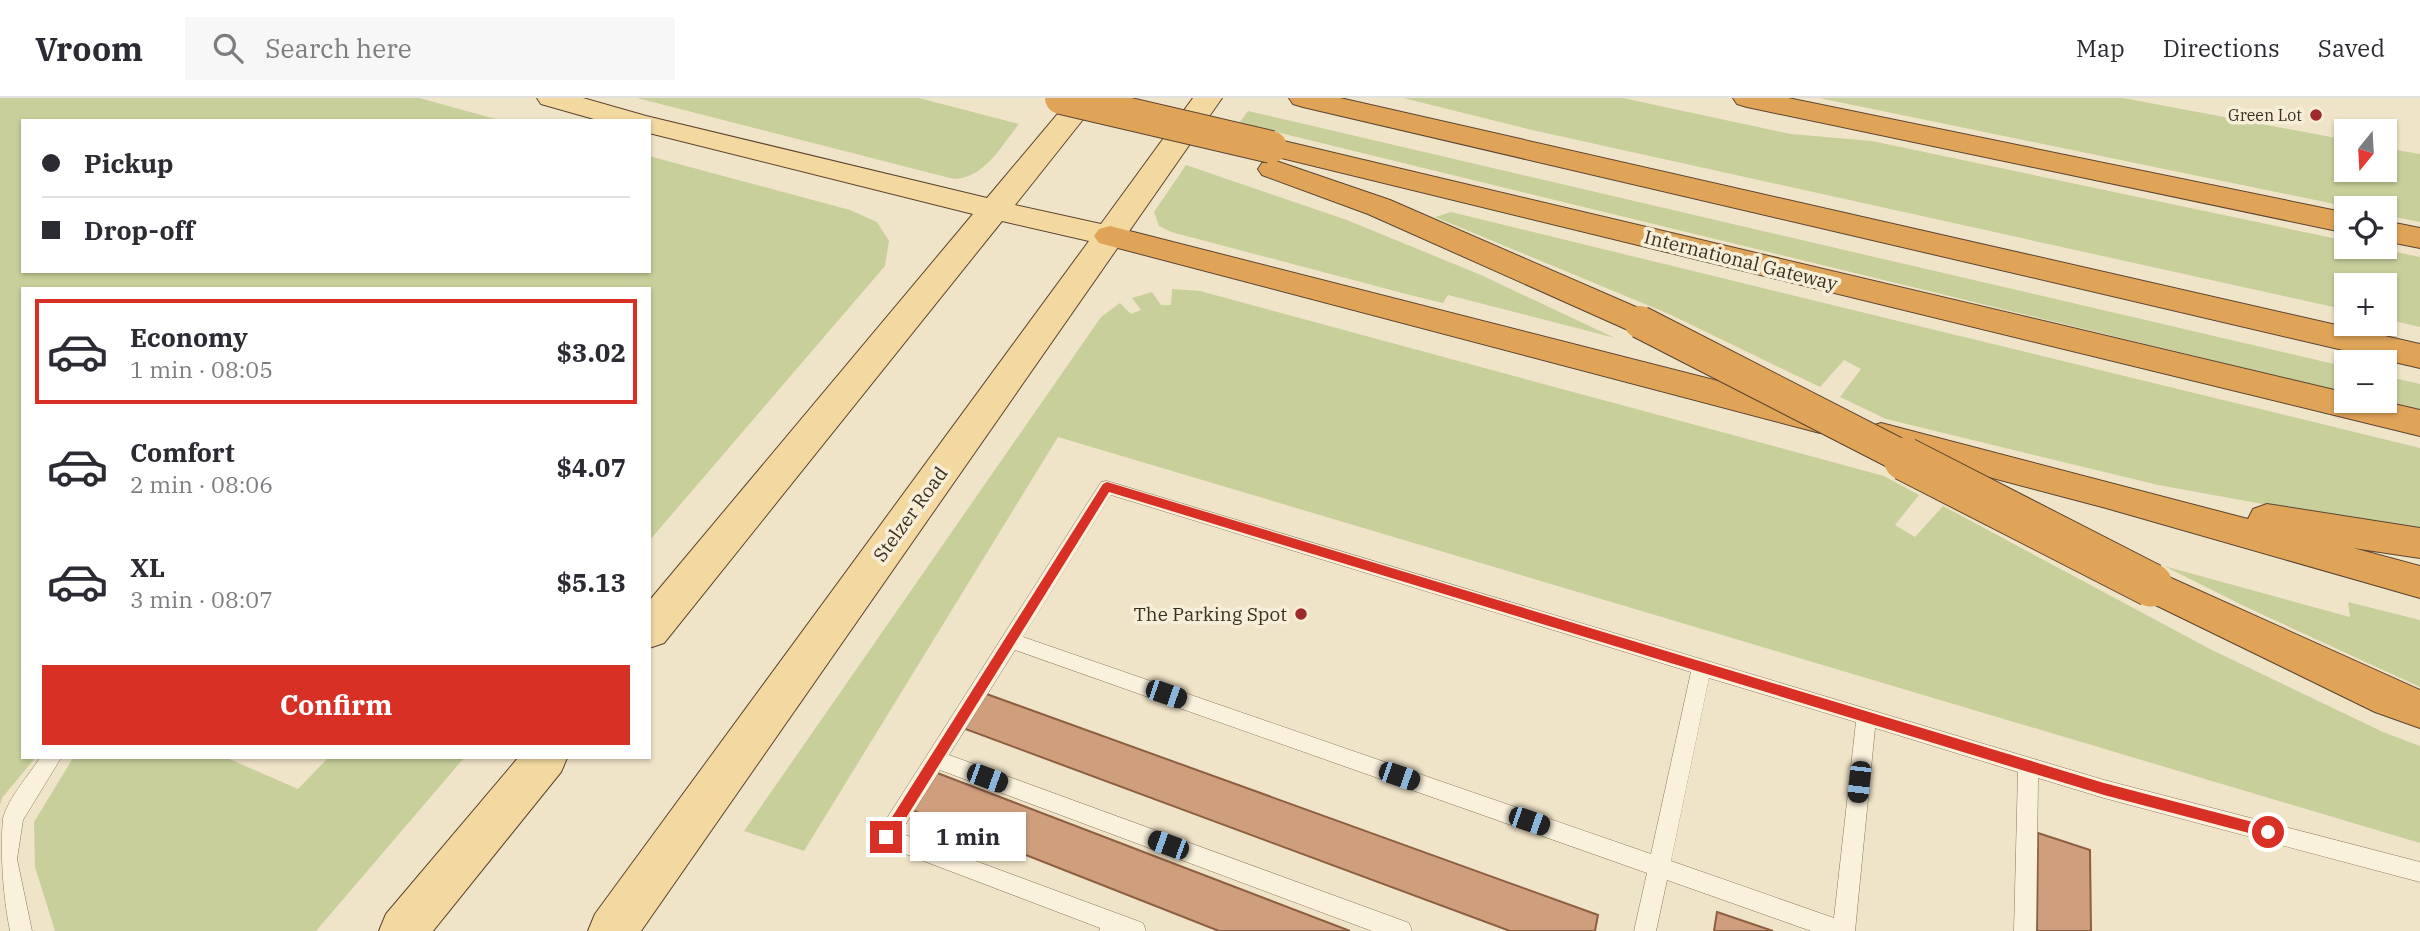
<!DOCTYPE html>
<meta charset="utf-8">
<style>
body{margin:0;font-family:"IBM Plex Serif",serif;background:#f7f7f7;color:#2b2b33;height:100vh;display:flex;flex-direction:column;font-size:26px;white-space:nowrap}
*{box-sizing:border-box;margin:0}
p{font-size:23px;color:#7c7c81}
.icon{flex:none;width:38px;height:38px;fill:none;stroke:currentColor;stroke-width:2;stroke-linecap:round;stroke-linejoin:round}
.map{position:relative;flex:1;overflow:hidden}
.drawer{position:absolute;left:21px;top:189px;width:630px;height:472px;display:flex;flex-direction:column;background:#fff;border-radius:0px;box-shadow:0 2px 5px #0004}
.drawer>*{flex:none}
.banner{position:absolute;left:21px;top:21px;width:630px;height:154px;border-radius:0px;box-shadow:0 2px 5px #0004;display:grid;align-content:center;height:154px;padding:0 21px;background:#fff}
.needle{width:46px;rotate:198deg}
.controls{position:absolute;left:2334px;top:21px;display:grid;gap:14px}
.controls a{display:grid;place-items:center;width:63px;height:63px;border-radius:0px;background:#fff;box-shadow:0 2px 5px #0004;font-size:35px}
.end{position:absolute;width:32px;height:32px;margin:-16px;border:9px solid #d93025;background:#fff;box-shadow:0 0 0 4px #fff}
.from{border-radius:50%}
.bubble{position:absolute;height:49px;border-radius:0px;background:#fff;box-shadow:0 2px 5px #0004;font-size:23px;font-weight:700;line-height:49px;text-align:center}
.car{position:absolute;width:21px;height:42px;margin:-21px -10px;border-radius:9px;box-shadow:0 0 5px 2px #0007;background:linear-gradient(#222 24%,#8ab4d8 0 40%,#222 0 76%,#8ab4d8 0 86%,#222 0)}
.banner b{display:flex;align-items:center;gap:24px;height:66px;font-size:26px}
.banner b+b{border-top:2px solid #e1e1e2}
.banner i{width:18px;height:18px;background:#2b2b33}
ul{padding:12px 0 0;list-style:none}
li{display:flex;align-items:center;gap:21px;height:105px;margin:0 14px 10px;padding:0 7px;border:4px solid transparent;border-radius:0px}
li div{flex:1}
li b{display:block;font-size:26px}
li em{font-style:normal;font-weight:700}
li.current{border-color:#d93025}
li>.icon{width:63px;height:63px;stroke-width:1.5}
.button{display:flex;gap:14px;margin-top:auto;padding:14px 21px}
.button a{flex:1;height:80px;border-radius:0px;background:#d93025;color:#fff;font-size:28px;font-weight:700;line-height:80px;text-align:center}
header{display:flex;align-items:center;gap:42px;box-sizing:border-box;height:98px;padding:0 35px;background:#fff;border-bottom:2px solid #e1e1e2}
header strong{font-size:33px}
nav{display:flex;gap:38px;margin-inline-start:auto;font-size:24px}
.search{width:490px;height:63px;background:#f7f7f7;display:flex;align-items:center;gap:18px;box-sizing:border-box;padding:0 24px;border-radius:0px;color:#7c7c81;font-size:26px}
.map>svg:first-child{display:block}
.green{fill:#c9cf9b}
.building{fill:#cf9f7d;stroke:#8d5f41;stroke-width:2}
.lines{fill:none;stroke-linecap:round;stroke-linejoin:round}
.lane-casing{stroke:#8d765c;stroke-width:1}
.primary-casing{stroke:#5b4430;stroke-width:2}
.highway-casing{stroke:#5b4430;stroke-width:2}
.lane{fill:#faf1dc;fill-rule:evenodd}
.primary{fill:#f3d9a0;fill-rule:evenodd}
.highway{fill:#e0a458;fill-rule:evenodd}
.highway-bridge-far1-casing{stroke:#5b4430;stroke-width:34;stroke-linecap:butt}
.highway-bridge-casing{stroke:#5b4430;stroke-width:45;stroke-linecap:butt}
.highway-bridge-far1{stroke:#e0a458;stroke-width:32}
.highway-bridge{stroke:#e0a458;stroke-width:43}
.route{fill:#d93025}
.poi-dot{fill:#9e2a2b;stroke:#f7eed8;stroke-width:2.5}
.labels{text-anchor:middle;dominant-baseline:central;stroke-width:7;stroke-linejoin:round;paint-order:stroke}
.far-poi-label{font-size:16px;fill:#3d2e20;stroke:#f7eed8;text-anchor:end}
.street-label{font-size:19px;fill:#3d2e20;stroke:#f7eed8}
.poi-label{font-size:19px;fill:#3d2e20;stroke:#f7eed8;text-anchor:end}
</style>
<header>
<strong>Vroom</strong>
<div class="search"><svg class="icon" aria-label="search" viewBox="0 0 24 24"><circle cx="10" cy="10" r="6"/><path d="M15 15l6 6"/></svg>Search here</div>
<nav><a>Map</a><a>Directions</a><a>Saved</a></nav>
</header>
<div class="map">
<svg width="2420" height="833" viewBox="0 0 2420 833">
<rect width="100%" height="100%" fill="#f0e4c8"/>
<!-- green -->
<path class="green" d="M0,0H419L503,23H23V173H649V58L850,112L877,124L889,143L885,168L649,443V191H23V660H35L2,700L0,707Z
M637,0H919L1019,26C1001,48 985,80 954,81Z
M1403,0H1623L1791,36L1872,43L2347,143V149H2372L2420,159V229L2385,221V187H2347V212L1532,32Z
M1819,0H2123L2347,42V72H2385V50L2420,56V124L2385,117V110H2354Z
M1248,13L2347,269V295L1239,25Z
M1186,67L1347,122L1481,177L1615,240L1448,197L1443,205L1410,197L1171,134L1159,128L1154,114Z
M1451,114L2420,350V430L2307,414L2158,387L1886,321L1840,299L1861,271L1844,262L1820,289L1669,216L1435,119Z
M1172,191L1200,193L1884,378L1919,397L1895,427L1915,439L1943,408L2210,551L2383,634L2420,648V745L1058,339L804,753L744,733L1101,219L1120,205L1131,216L1141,212L1132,200L1152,194L1161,207H1171Z
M2385,278L2420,286V313L2378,303H2385Z
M2164,468L2350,519L2348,504L2420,522V589L2246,509Z
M73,660H227L298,691L328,660H464L316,833H55L35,769L34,724Z"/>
<!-- building -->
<path class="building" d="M981,594L1598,817L1595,833H1510L960,629Z
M932,673L1350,833H1219L909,711Z
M2038,735L2090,752L2091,833H2037Z
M1717,814L1773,833H1714Z"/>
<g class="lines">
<defs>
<path id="lane" d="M1107,383L2104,682L2420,764V784L2104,700L2038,680L2036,833H2014L2018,674L1875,630L1855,833H1811L1667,782L1656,833H1634L1647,775L1015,552L949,657L1401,822L1409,825L1412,833H1372L940,672L900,735L1143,825L1146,833H1099L1100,830L879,746L875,739L1101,384ZM1111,397L1691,574L1651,756L1023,539ZM1709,580L1856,624L1834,820L1671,763Z
M40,660H61L23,722L17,761L32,833H10C3,798 0,755 3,720C9,699 28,678 40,660Z"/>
<path id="primary" d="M537,0H583L646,18L987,100L1071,0H1100L1015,107L1101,126L1193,0H1222L641,833H588L595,816L1089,143L1002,123L664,545L649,550V503L973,116L649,35V23H601L541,6Z
M518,660H567L561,674L433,833H379L386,816Z"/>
<path id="highway" d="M1289,0H1340L2420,246V270L1303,9L1293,6Z
M1733,0H1788L2347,115V135L1747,9L1737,6Z
M1271,40L2347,295V303H2381L2420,312V338L1261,55L1256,49L1261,43Z
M1273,62L1390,102L1652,216L1657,224L1652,232L1640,235L1628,232L1368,116L1262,77L1258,71L1262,65Z
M2385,123L2420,130V150L2385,143Z
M1110,128L1820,309L1833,313L1838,322L1833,331L1820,335L1099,145L1094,138L1099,131Z
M1881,325L2248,421L2253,411L2267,406L2420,430V460L2353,450L2420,468V500L2106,410L1868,347L1863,338L1868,329Z
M2151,471L2420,592V630L2375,614L2137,498L2131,487L2137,476Z"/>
</defs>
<!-- lane casing -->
<use href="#lane" class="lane-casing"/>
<!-- primary casing -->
<use href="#primary" class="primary-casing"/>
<!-- highway casing -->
<use href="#highway" class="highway-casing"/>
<!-- lane -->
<use href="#lane" class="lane"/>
<!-- primary -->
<use href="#primary" class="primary"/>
<!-- highway -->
<use href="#highway" class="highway"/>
<defs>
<path id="highway-bridge-far1" d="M1061,0L1271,49
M1640,224L1909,362"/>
<path id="highway-bridge" d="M1905,361L2151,487"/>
</defs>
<!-- highway-bridge-far1 casing -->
<use href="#highway-bridge-far1" class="highway-bridge-far1-casing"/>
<!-- highway-bridge casing -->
<use href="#highway-bridge" class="highway-bridge-casing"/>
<!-- highway-bridge-far1 -->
<use href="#highway-bridge-far1" class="highway-bridge-far1"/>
<!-- highway-bridge -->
<use href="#highway-bridge" class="highway-bridge"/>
</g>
<!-- route -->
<path class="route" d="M1107,384L2104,685L2268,728L2275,734L2268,740L2104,697L1109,394L891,744H882V735L1103,386Z"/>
<!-- markers -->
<g class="poi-dot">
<circle cx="2316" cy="17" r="7"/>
<circle cx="1301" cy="516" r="7"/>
</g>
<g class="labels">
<!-- far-poi labels -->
<g class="far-poi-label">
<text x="2302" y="17">Green Lot</text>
</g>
<!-- street labels -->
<g class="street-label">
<text transform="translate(1741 162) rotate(14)">International Gateway</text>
<text transform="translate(910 416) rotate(-54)">Stelzer Road</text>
</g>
<!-- poi labels -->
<g class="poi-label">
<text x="1287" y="516">The Parking Spot</text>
</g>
</g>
</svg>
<div class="controls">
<a><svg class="needle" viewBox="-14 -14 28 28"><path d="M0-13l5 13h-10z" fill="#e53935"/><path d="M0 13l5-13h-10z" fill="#7c7c81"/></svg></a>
<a><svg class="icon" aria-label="locate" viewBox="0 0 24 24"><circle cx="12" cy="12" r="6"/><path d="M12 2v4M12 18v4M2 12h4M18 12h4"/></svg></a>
<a>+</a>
<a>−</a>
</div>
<i class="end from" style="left:2268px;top:734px"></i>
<i class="end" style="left:886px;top:739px"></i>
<div class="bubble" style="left:910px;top:714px;width:116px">1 min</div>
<i class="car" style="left:1166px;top:596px;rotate:109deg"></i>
<i class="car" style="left:1399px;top:678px;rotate:109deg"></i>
<i class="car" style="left:987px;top:680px;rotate:110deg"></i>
<i class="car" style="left:1859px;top:684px;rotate:186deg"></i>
<i class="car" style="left:1529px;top:723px;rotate:109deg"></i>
<i class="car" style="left:1168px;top:747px;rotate:290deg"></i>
<div class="banner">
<b><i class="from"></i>Pickup</b>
<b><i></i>Drop-off</b>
</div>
<section class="drawer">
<ul>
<li class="current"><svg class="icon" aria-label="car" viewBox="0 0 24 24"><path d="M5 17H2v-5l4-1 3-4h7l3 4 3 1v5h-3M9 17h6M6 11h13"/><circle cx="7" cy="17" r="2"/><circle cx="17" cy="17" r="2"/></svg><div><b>Economy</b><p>1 min · 08:05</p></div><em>$3.02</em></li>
<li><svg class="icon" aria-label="car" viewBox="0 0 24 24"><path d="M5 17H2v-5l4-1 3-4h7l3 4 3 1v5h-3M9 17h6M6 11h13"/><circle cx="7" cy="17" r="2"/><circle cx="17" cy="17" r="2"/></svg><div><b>Comfort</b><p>2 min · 08:06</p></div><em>$4.07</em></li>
<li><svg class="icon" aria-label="car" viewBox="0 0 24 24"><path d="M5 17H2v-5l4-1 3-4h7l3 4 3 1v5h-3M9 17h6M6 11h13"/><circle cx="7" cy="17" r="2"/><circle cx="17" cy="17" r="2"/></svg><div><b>XL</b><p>3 min · 08:07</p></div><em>$5.13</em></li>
</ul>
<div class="button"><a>Confirm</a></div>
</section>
</div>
